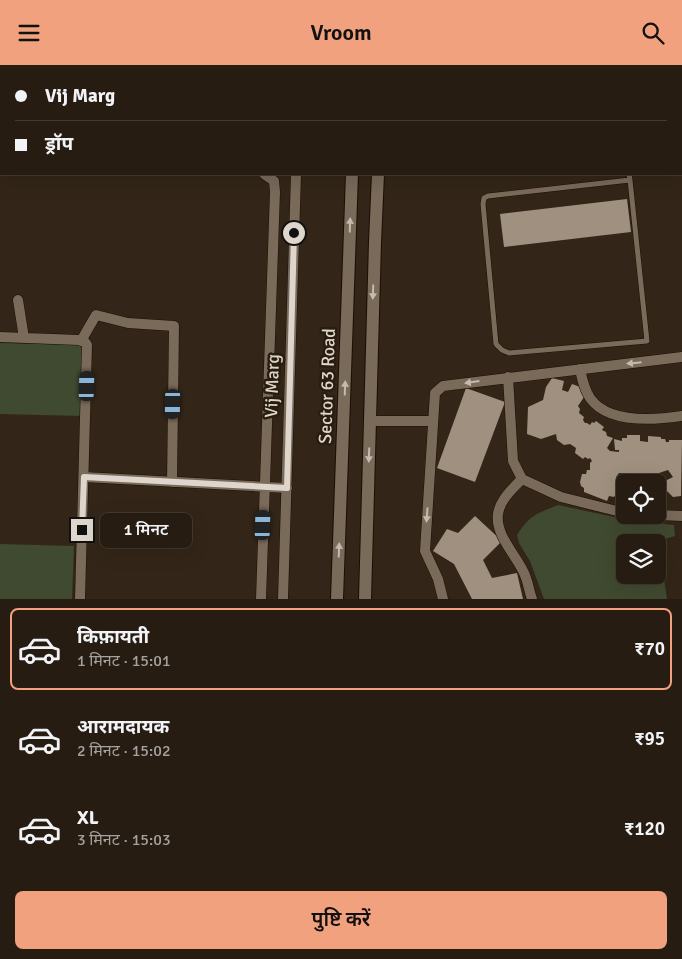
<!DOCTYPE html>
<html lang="hi">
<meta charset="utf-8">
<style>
body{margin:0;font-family:Signika,"Noto Sans Devanagari",sans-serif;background:#322920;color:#f1f3f6;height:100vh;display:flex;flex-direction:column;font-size:19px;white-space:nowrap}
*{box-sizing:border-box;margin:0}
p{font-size:16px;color:#a4a19f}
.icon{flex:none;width:28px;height:28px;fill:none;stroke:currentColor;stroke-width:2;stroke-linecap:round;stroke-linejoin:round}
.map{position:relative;height:534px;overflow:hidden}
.panel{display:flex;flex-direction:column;background:#261c12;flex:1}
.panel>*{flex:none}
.hud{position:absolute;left:0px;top:0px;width:682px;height:110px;box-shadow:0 5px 20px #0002,0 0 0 1px #423a32;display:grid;align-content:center;height:110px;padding:0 15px;background:#261c12}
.controls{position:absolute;left:616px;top:409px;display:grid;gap:10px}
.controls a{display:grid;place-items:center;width:50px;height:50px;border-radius:8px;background:#261c12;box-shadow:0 5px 20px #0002,0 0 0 1px #423a32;font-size:25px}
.end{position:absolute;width:22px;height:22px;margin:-11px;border:6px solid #ded5cc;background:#111;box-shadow:0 0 0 2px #111}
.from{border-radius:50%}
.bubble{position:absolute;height:35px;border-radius:8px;background:#261c12;box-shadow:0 5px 20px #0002,0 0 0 1px #423a32;font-size:16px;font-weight:600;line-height:35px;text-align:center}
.car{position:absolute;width:15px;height:30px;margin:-15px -8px;border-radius:6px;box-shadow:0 0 4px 1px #0007;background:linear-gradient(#222 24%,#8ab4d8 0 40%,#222 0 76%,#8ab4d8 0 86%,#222 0)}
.hud b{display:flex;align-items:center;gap:18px;height:48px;font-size:19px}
.hud b+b{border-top:1px solid #423a32}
.hud i{width:12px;height:12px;background:#f1f3f6}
ul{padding:9px 0 0;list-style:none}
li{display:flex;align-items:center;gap:15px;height:82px;margin:0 10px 8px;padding:0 5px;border:2px solid transparent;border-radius:8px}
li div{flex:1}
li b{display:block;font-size:19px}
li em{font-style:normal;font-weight:600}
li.selected{border-color:#f1a17d}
li>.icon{width:45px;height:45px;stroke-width:1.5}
.button{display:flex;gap:10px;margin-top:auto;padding:10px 15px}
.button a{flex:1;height:58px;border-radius:8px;background:#f1a17d;color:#111;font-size:20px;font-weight:600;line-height:58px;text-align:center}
header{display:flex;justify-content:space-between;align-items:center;height:65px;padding:0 15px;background:#f1a17d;color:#111;font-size:22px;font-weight:600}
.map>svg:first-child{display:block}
.green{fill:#404a30;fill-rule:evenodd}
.building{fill:#a0907f}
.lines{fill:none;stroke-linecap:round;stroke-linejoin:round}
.service-casing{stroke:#1a0f03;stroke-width:6}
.minor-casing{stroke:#1a0f03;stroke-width:11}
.tertiary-casing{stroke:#1a0f03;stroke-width:14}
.service{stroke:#796a5a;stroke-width:5}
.minor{stroke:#796a5a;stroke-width:10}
.tertiary{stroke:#796a5a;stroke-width:12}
.oneway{fill:#c5bab0}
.route{stroke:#ded5cc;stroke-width:6}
.labels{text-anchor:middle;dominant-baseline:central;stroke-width:5;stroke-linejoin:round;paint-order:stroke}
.street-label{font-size:18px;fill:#ded5cc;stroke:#291d0f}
</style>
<header><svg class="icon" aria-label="menu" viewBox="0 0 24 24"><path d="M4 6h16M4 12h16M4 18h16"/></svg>Vroom<svg class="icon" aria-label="search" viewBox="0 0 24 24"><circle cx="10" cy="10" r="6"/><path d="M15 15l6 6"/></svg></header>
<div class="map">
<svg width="682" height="534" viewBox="0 0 682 534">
<rect width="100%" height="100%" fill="#332618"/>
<!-- green -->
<path class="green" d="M0,278L84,280L82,351L0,349Z
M558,440L628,455L674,460L675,471L658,476L667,534H544L530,496L519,478L517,470C530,450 536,449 558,440ZM625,478H658V510H625Z
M0,479L74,481L72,534H0Z"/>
<!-- building -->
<path class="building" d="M627,134L631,167L504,182L500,149Z
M552,313L564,316L562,325L568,327L572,319L583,323L584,332L578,341L580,344L579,348L584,352L583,355L585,358H587L590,360L592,357L594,358L596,356L604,362L602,365L606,367L607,371L613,373L607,383L610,386L619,387V385H615L614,374L622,376V373H627V370H640V376L648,377V371L661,372V374H665L666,377H669V375H682L681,431L673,432L667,426L665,416L673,412L668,405L656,409L619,408L616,412L617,428L614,432L609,431L607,436L584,427V423L581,421L580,417L582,409H586L587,405H590V398L592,396L590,393L588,394L585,392L583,394L575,388L576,383L570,379L564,380L557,375L556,369L541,374L527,369L528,342L543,335L546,322Z
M466,323L505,337L475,417L437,403Z
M475,451L502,476L483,495L492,513L517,508L523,534H472L454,499L433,486L447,464L458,468Z"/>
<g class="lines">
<defs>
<path id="service" d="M629,109L630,115L647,276L509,288L502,285L496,279L483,139L484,133L488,131L630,115"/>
<path id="minor" d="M479,0V1
M204,1V0
M0,14H1
M0,100H1
M18,235L24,273
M0,272L79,275L85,277L87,280L80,534
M81,276L96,250L128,258L174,261L172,417
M580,304C582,314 584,324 590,333C608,359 655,355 682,351
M508,312L513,396L522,414L561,432L625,448
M370,356H433
M84,412L287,423
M522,414C512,424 500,435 498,449C495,470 516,490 524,508C528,516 529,526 532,534
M658,450L682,451
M261,534L275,127L274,116L264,109
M283,534L296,109
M443,534L438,514L425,486L435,328L443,321L682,292"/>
<path id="tertiary" d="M356,1V0
M383,1V0
M681,72L682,71
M0,77H1
M337,534L352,109
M365,534L375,177L378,109"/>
</defs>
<!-- service casing -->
<use href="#service" class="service-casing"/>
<!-- minor casing -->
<use href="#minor" class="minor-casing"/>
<!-- tertiary casing -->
<use href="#tertiary" class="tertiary-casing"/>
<!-- service -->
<use href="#service" class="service"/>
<!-- minor -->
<use href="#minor" class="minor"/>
<!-- tertiary -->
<use href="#tertiary" class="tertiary"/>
</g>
<!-- one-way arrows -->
<defs><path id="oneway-solid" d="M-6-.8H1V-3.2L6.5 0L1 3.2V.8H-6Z" transform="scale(1.25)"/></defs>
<g class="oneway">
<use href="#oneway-solid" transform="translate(350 160) rotate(-88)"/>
<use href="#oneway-solid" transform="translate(373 227) rotate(92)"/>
<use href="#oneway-solid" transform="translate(634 298) rotate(174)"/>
<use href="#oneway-solid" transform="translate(472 317) rotate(172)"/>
<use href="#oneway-solid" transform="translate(345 323) rotate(-88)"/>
<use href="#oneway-solid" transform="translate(369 390) rotate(92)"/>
<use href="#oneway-solid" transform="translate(427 450) rotate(94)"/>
<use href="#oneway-solid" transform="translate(339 485) rotate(-88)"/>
</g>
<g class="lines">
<!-- route -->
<path class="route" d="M82,465L84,412L287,423L294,168"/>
</g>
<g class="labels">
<!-- street labels -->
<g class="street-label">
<text transform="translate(272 321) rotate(-88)">Vij Marg</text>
<text transform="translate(327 321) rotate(-88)">Sector 63 Road</text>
</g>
</g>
</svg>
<div class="controls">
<a><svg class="icon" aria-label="locate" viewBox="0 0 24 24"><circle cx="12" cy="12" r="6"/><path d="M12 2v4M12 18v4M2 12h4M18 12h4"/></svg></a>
<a><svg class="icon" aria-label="layers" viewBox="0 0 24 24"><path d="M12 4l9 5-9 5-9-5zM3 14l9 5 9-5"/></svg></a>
</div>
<i class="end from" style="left:294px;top:168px"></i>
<i class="end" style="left:82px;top:465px"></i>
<div class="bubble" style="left:100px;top:448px;width:92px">1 मिनट</div>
<i class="car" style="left:87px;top:321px;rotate:2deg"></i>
<i class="car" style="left:173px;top:339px;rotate:181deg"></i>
<i class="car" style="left:263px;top:460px;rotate:2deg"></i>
<div class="hud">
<b><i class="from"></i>Vij Marg</b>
<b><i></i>ड्रॉप</b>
</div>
</div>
<section class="panel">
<ul>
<li class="selected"><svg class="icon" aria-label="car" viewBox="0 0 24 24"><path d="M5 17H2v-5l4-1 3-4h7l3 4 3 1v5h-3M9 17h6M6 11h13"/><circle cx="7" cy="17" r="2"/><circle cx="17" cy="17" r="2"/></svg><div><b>किफ़ायती</b><p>1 मिनट · 15:01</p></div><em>₹70</em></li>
<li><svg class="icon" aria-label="car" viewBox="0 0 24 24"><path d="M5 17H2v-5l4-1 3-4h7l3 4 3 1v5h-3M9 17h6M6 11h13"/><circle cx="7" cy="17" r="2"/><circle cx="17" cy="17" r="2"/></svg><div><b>आरामदायक</b><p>2 मिनट · 15:02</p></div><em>₹95</em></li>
<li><svg class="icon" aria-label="car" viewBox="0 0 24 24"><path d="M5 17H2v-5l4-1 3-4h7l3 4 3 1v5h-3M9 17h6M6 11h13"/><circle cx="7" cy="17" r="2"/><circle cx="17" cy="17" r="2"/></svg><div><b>XL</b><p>3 मिनट · 15:03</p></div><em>₹120</em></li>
</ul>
<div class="button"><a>पुष्टि करें</a></div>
</section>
